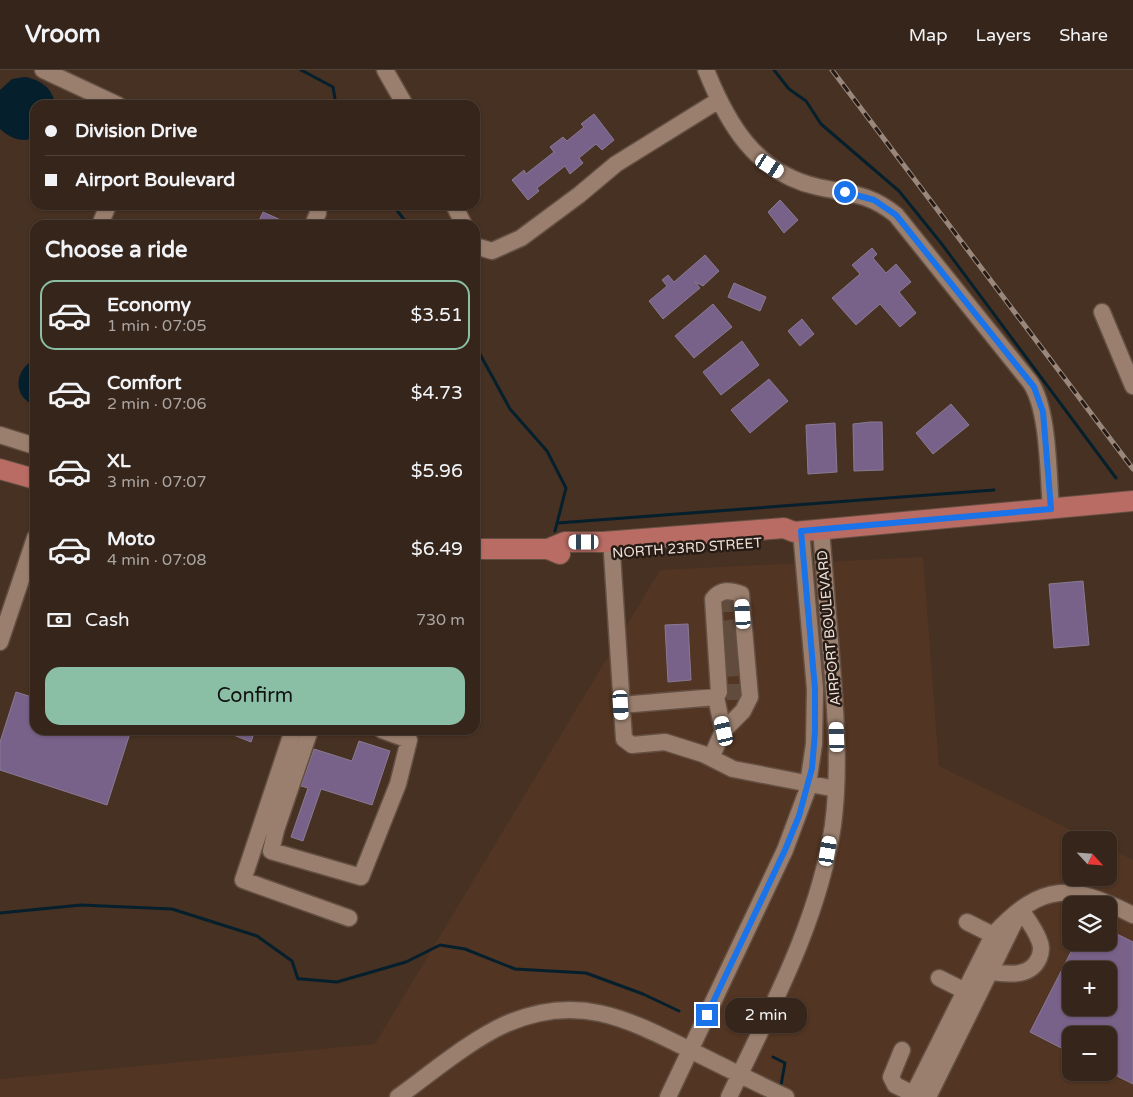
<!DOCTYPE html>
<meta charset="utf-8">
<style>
body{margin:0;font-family:"Varela Round",sans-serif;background:#3d2d23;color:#f1f3f6;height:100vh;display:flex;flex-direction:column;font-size:19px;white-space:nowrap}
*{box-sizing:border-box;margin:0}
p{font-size:16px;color:#aaa5a2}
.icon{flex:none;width:28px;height:28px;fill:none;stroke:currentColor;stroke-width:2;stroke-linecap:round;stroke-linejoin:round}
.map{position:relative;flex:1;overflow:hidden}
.details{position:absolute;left:30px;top:150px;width:450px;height:515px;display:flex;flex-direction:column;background:#35251a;border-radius:15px;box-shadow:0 1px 4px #0004,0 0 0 1px #4f4239}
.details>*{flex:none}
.hud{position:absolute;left:30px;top:30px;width:450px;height:110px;border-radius:15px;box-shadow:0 1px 4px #0004,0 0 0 1px #4f4239;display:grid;align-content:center;height:110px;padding:0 15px;background:#35251a}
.needle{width:32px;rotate:116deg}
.tools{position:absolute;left:1062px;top:761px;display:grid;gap:10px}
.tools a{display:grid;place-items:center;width:55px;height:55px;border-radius:10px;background:#35251a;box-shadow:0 1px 4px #0004,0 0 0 1px #4f4239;font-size:25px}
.end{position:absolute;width:22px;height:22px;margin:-11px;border:6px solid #1a73e8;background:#fff;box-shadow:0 0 0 2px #fff}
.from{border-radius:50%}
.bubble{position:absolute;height:35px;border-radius:15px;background:#35251a;box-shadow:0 1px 4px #0004,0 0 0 1px #4f4239;font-size:16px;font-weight:600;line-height:35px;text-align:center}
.car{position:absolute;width:15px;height:30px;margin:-15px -8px;border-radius:6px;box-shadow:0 0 4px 1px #0007;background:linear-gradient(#fff 24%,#345 0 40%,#fff 0 76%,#345 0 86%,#fff 0)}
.hud b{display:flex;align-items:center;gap:18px;height:48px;font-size:19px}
.hud b+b{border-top:1px solid #4f4239}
.hud i{width:12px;height:12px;background:#f1f3f6}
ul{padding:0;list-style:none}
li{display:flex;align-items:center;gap:15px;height:70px;margin:0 10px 8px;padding:0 5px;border:2px solid transparent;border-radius:15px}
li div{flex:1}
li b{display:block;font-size:19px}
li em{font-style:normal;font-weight:600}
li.selected{border-color:#8abfa5}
li>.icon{width:45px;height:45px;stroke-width:1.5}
h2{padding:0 15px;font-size:22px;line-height:60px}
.pay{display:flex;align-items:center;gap:12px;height:55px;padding:0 15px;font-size:19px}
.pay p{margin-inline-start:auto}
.action{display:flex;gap:10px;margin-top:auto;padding:10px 15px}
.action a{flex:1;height:58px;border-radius:15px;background:#8abfa5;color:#111;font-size:20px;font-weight:600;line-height:58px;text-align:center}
header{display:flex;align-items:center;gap:30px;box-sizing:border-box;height:70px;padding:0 25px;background:#35251a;border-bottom:1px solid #4f4239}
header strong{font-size:24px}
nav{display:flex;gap:28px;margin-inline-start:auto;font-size:18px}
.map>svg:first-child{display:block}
.built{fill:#523522;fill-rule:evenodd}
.water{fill:#05202c}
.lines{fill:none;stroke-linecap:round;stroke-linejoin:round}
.stream{stroke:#05202c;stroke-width:3}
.building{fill:#796289;stroke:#897a94;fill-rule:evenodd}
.minor-tunnel{stroke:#604b3d;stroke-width:16;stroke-dasharray:16 8;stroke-linecap:butt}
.minor-casing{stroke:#645043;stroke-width:19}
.major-casing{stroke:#645043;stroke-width:22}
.minor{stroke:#9a7f6e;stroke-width:16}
.major{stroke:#b86c64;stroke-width:20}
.rail-casing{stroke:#9a877b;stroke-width:5}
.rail{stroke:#261b15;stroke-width:3;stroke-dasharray:9;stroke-linecap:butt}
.route{stroke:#1a73e8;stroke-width:6}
.labels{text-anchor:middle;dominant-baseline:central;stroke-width:5;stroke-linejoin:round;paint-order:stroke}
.street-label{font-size:14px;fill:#f0e1d8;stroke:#261b15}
</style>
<header>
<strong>Vroom</strong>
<nav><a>Map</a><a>Layers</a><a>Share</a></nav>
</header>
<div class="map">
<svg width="1133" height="1027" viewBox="0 0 1133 1027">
<rect width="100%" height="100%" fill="#473122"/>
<!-- built -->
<path class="built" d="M923,487L939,696L1092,770H1071V808H1109V778L1133,790V1027H0V1009L375,974L660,500ZM1071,835H1109V872H1071ZM1071,900H1109V938H1071ZM1071,965H1109V1002H1071Z"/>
<!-- water -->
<path class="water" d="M25,7C41,10 53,18 55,35H35V68C21,73 10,68 0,59V20L12,9Z
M35,290V335C12,328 14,298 35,290Z"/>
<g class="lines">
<!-- stream -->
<path class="stream" d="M301,0L333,17L336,35
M774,0L789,19L806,31L821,54L899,121L941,173L1116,408
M393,135L408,155
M475,275L510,339L547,381L566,418L555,461
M558,453L994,420
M0,843L81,835L172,839L257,866L292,891L298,909H302L337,912L406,892L440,875L465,879L515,899L586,903L643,924L679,941
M773,987L785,993L781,1015"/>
</g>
<!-- building -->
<path class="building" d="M594,44L614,70L602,80L596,74L579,88L583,93L570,104L565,96L537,118L539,121L528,130L512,110L524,100L526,104L554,82L550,77L563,67L567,71L584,57L581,54Z
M780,130L798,150L784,163L768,142Z
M263,142L292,155H257Z
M872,178L877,184L873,188L886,203L896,194L911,212L899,222L916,243L900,257L880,234L856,255L832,228L860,204L852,195Z
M705,185L719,201L703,216L695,212L700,218L663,249L649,231L667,216L662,210L668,205L674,212Z
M734,213L766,227L760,241L728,227Z
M713,234L732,257L694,288L675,266Z
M802,249L814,264L800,276L788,261Z
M742,271L759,295L721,325L703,302Z
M769,309L788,331L750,363L731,340Z
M951,334L969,355L933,384L916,363Z
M870,352H882L883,400L854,401L853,354Z
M835,353L837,402L808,404L806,355Z
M1083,511L1089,575L1054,578L1049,514Z
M688,554L691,610L668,612L665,555Z
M16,622L35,628V660H131L107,735L0,700V672Z
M221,660H255L251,672Z
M359,671L390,681L372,735L321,719L303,771L291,767L308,718L301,716L314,679L352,691Z
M1109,860L1133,872V1014L1109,1002V965H1071V983L1030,962L1076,872H1109ZM1071,900H1109V938H1071Z"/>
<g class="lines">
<!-- minor-tunnel -->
<path class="minor-tunnel" d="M721,534H734
M723,559L736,557
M724,572L736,571
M724,586L738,585
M725,599L738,598
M727,622H740"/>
<defs>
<path id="minor" d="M43,0L118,35
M385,0L405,35
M706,0C728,55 756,103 818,117C850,124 869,123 896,145L1030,312C1049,339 1048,404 1051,439
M454,135L464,155
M100,155L108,135
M313,155L318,143L317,135
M475,176L492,181L521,168L579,125L616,94L719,30
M1102,242L1133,316
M0,365L35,376
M612,483L624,669L632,675L665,672L703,684L733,699L836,719
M0,572L35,468
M716,627L719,622L713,529C721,519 730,520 741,524L750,627L743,641L723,661
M621,635L716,627L723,661L711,688
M293,660L243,810L349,848
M310,660L276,760L271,781L361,807L398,714L409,670L382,660
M967,852L993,865
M990,902C1008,904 1030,908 1039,888C1041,883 1042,876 1039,870C1035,859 1027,849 1021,840
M939,908L973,925
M902,980L891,1007L895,1015L919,1027
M398,1027C430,1004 470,970 506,954C577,923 626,948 690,980C722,996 754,1012 786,1027
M668,1027L785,780L807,721L814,674L815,619L801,461
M729,1027C770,940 819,851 833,755C840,702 836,649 832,596C828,550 825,505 821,459
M912,1027L993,865C1043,811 1071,814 1133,845
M928,1027L1018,845"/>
<path id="major" d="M0,399L35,409
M475,479H548L560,484
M548,479L565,472H603L784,458L794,462L1133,431"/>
</defs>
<!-- minor casing -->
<use href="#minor" class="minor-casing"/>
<!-- major casing -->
<use href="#major" class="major-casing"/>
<!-- minor -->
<use href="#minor" class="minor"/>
<!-- major -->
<use href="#major" class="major"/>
<defs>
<path id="rail" d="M832,0L1133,399"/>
</defs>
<!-- rail casing -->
<use href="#rail" class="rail-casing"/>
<!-- rail -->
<use href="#rail" class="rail"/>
</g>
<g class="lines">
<!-- route -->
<path class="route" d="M707,945L785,780L799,746L812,698L815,662V619L801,461L1051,439L1043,342L1034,317L896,145L874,130L845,122"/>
</g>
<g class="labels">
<!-- street labels -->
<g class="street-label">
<text transform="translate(687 478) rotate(-4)">NORTH 23RD STREET</text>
<text transform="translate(829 558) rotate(-95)">AIRPORT BOULEVARD</text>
</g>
</g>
</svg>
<div class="tools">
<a><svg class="needle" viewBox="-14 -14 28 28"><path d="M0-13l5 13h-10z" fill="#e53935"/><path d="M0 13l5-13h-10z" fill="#aaa5a2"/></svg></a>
<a><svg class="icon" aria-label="layers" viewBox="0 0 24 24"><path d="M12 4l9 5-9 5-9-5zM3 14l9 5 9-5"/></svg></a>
<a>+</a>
<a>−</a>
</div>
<i class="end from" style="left:845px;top:122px"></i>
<i class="end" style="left:707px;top:945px"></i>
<div class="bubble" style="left:725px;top:928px;width:82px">2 min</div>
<i class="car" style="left:770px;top:96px;rotate:123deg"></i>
<i class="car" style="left:584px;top:472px;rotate:270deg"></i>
<i class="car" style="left:743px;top:544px;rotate:356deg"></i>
<i class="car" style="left:621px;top:635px;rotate:176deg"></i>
<i class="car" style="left:724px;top:661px;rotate:347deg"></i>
<i class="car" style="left:837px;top:667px;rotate:358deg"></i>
<i class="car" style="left:828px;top:781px;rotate:10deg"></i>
<div class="hud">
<b><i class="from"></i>Division Drive</b>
<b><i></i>Airport Boulevard</b>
</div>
<section class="details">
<h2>Choose a ride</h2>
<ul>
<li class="selected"><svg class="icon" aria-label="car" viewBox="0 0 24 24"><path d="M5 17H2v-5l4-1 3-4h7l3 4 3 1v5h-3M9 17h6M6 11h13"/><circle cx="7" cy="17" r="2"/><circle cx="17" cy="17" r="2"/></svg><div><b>Economy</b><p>1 min · 07:05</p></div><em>$3.51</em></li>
<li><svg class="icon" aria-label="car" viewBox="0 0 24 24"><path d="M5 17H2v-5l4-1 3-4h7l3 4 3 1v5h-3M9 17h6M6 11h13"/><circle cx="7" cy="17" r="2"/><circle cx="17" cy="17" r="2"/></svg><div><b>Comfort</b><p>2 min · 07:06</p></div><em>$4.73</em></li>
<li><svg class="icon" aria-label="car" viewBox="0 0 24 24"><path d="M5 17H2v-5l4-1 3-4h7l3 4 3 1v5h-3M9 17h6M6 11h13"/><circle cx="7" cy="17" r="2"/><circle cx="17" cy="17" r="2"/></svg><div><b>XL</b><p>3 min · 07:07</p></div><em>$5.96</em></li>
<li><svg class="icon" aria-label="car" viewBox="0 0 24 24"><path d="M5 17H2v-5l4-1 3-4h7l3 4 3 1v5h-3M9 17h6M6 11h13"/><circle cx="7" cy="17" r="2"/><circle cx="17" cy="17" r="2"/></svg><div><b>Moto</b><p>4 min · 07:08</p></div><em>$6.49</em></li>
</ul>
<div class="pay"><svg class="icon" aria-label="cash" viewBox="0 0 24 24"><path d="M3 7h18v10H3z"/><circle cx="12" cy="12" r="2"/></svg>Cash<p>730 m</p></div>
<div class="action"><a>Confirm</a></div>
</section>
</div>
